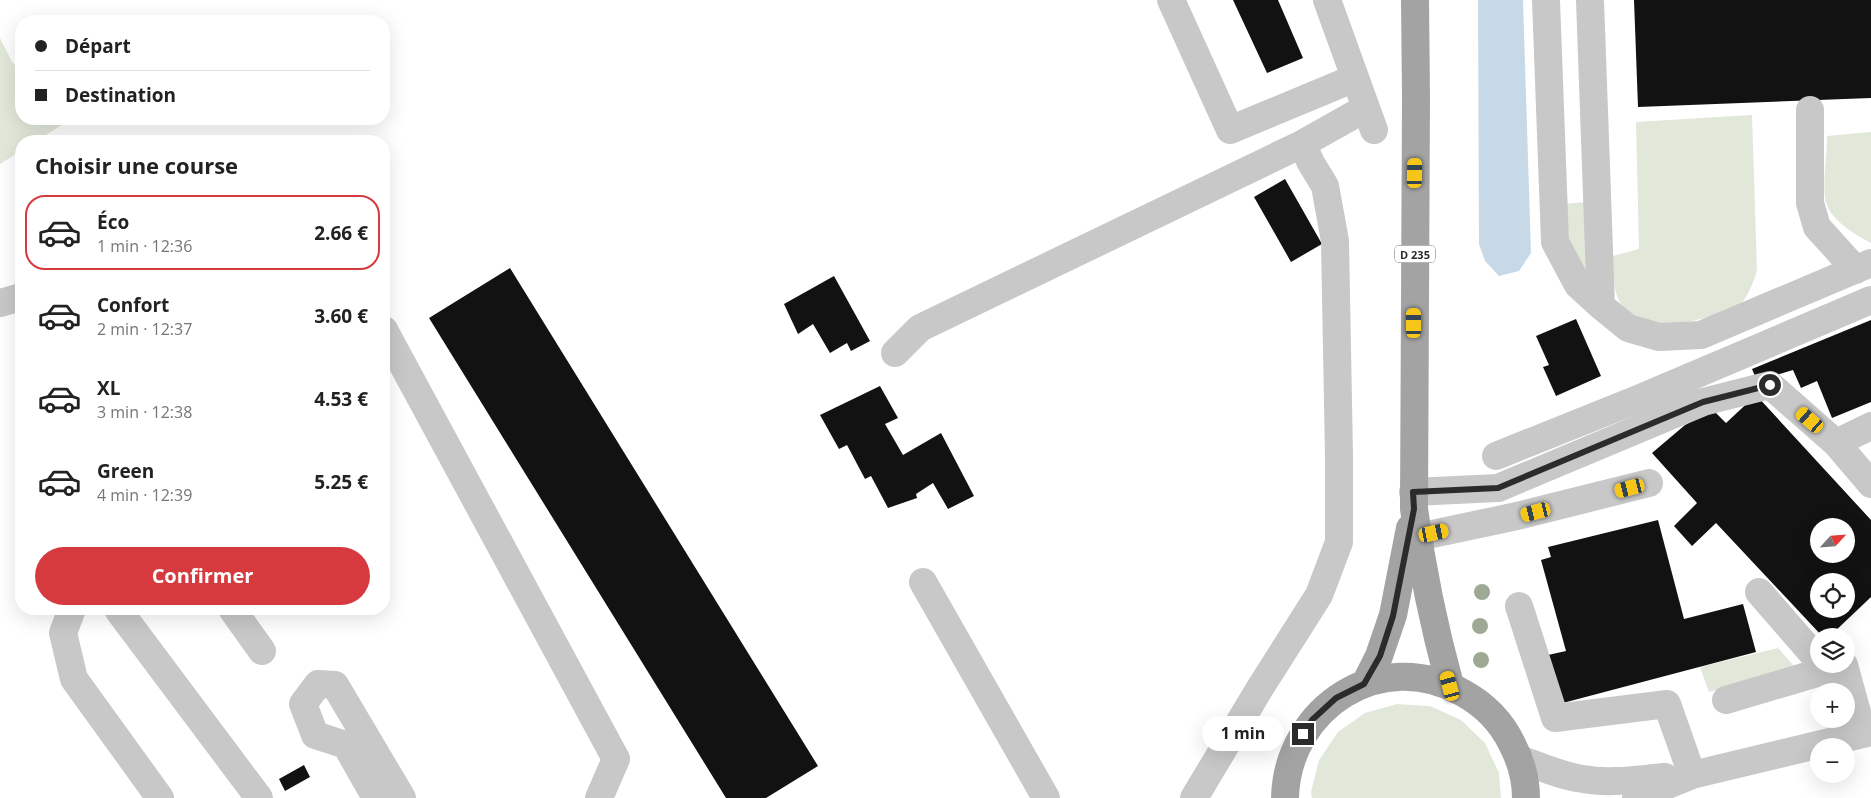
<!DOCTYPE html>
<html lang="fr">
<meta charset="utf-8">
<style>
body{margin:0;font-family:"Open Sans",sans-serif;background:#f6f6f6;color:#222;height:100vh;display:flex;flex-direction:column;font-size:19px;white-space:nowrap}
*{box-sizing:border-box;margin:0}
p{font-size:16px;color:#767676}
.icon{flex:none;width:28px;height:28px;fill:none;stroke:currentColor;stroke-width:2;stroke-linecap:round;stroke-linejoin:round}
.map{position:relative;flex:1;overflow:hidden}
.details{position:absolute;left:15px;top:135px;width:375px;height:480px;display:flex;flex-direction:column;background:#fff;border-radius:20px;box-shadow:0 5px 20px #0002}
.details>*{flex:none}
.banner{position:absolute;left:15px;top:15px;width:375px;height:110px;border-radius:20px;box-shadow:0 5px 20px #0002;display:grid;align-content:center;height:110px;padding:0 20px;background:#fff}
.needle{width:32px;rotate:64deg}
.controls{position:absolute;left:1810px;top:518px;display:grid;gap:10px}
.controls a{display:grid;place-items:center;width:45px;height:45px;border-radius:50%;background:#fff;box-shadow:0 5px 20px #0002;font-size:25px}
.end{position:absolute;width:22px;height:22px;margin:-11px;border:6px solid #2b2b2b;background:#fff;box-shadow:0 0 0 2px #fff}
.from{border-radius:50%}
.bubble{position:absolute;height:35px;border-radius:18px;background:#fff;box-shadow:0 5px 20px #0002;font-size:16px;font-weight:700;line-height:35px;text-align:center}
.car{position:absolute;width:15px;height:30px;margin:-15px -8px;border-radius:6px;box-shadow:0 0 4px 1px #0007;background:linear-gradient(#f5c518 24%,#345 0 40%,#f5c518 0 76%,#345 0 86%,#f5c518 0)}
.banner b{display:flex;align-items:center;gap:18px;height:48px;font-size:19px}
.banner b+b{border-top:1px solid #e0e0e0}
.banner i{width:12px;height:12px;background:#222}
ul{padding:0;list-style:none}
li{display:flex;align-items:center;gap:15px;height:75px;margin:0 10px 8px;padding:0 10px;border:2px solid transparent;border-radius:20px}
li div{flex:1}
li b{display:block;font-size:19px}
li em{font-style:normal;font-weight:700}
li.active{border-color:#d63a3f}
li>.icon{width:45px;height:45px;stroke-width:1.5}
h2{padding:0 20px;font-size:22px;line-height:60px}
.button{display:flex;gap:10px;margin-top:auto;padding:10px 20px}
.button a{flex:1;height:58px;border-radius:30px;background:#d63a3f;color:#fff;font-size:20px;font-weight:700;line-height:58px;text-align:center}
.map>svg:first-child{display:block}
.green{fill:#e1e8da}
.water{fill:#c7d9e7}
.building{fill:#121212;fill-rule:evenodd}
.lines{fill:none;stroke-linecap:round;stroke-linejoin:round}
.minor{stroke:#c8c8c8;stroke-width:28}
.major{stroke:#a3a3a3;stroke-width:28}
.tree{fill:#9da994}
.route{stroke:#2b2b2b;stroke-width:6}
.labels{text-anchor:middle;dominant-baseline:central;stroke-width:5;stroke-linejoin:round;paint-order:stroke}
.shield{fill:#fff;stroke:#6b6b6b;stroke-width:1}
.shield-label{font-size:11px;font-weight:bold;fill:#2b2b2b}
</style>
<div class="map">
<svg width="1871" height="798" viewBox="0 0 1871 798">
<rect width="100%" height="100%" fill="#fff"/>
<!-- green -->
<path class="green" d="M0,38L12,62L21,71V119H68L70,120L36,141H21V151L0,164Z
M1752,115L1757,271C1753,283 1746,303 1734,309C1728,312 1721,313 1715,315C1687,324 1642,332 1622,305C1612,292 1614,271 1613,256L1639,249L1636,122Z
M1871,132V243C1854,234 1828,219 1825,198C1823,180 1827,154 1827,136Z
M1588,202L1589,278L1568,245L1563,204Z
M1778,648L1796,668L1709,692L1700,667Z
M1397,704L1430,706L1461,720L1485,743L1499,773L1501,798H1312L1311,792L1319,760L1338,732L1365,713Z"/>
<!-- water -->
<path class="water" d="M1478,0H1523L1531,253L1519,271L1499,276L1485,261L1479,244Z"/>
<!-- building -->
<path class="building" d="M1233,0H1278L1303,58L1267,73Z
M1634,0H1871V98L1638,107Z
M1285,179L1322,244L1291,262L1254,197Z
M510,268L818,766L766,798H726L429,318Z
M834,276L870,341L851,351L847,343L830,353L813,324L798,334L784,304Z
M1576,319L1601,376L1556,396L1543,367L1549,365L1536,336Z
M1871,320V402L1832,418L1817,381L1801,388L1793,370L1757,381L1752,369Z
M880,386L898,418L885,424L903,455L941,433L974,496L948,509L933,483L916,494L917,498L888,508L871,476L865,479L847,445L839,449L820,415Z
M1756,395L1871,520V597L1831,635L1828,631L1822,636L1716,523L1692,546L1674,526L1697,503L1652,453L1685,425L1713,410L1726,423ZM1819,526H1846V554H1819ZM1819,581H1846V609H1819Z
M1658,520L1684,619L1743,604L1756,652L1559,704L1548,655L1566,651L1541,560L1551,557L1548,547Z
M304,765L310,777L285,791L279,779Z"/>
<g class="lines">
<!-- minor -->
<path class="minor" d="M1171,0L1230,130L1355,78
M1327,0L1374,130
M1546,0L1555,242L1578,285L1601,306L1628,328L1659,337L1701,335L1871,263
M1590,0L1601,306
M1810,110V203L1817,227L1856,270
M1302,144L1366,108
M0,303L21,297
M384,330L616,759L599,798
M895,353L920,328L1302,144L1311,163L1325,186L1335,241L1339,456V542L1319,595L1260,688L1194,798
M1836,443L1871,426
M1496,456L1638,399L1871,300
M1413,492L1498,488L1703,402L1770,385L1836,443L1871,484
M1418,537L1517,516L1649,483
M923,582L1046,798
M1759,592L1819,661
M1519,606L1555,718L1667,704L1692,775
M72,609L63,633L74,679L160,798
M232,609L262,651
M119,611L259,798
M1726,700L1844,665L1863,734
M1520,759C1541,767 1561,776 1583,779C1610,784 1639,779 1665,777
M376,798L346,745L315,735L303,704L318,684L335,685L402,798
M1636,798L1692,775L1871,732"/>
<!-- major -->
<path class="major" d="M1415,0L1416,97L1414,509C1422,569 1434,627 1450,685
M1365,684L1379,656L1393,615L1410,528
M1285,798C1287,707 1382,646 1463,693C1485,705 1501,721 1512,744C1521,761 1526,779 1526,798"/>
</g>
<!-- trees -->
<g class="tree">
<circle cx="1482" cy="592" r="8"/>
<circle cx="1480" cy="626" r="8"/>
<circle cx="1481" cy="660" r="8"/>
</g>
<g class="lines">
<!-- route -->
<path class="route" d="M1303,734L1312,720L1336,698L1364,684L1380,656L1393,616L1414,509L1413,492L1498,488L1703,402L1770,385"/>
</g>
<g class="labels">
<!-- shield labels -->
<rect class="shield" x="1395" y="245.5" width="40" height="17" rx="4"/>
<g class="shield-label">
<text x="1415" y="254">D 235</text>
</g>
</g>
</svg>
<div class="controls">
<a><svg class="needle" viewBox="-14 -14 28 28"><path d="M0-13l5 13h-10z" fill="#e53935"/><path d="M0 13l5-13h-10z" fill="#767676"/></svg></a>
<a><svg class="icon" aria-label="locate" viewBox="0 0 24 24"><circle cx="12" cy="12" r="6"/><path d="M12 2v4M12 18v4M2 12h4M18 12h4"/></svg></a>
<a><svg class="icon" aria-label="layers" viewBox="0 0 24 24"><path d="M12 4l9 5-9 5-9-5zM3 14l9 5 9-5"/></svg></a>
<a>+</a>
<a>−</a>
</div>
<i class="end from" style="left:1770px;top:385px"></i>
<i class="end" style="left:1303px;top:734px"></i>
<div class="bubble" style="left:1202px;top:716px;width:82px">1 min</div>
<i class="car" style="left:1415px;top:173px;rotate:1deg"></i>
<i class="car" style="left:1414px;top:323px;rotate:0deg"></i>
<i class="car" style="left:1810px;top:420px;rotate:311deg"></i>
<i class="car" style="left:1630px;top:488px;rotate:256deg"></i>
<i class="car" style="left:1536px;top:512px;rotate:256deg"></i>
<i class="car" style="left:1434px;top:533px;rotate:78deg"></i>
<i class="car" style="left:1450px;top:686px;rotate:345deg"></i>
<div class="banner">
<b><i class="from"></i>Départ</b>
<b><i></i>Destination</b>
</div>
<section class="details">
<h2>Choisir une course</h2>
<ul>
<li class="active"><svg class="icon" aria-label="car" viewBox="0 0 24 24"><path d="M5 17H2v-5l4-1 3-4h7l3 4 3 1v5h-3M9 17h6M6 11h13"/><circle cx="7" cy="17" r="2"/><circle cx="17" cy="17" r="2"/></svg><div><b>Éco</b><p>1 min · 12:36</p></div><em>2.66 €</em></li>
<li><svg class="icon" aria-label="car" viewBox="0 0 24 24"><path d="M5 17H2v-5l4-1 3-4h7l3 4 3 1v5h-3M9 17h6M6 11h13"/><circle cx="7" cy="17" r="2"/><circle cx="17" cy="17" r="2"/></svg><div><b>Confort</b><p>2 min · 12:37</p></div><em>3.60 €</em></li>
<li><svg class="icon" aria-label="car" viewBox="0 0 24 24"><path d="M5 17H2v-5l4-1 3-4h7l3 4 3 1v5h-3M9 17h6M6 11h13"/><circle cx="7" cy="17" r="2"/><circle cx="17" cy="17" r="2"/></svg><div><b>XL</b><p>3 min · 12:38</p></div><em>4.53 €</em></li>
<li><svg class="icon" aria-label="car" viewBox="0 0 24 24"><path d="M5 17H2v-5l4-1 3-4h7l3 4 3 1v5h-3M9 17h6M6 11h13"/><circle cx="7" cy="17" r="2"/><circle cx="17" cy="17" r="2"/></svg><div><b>Green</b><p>4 min · 12:39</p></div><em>5.25 €</em></li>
</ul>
<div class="button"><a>Confirmer</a></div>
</section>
</div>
